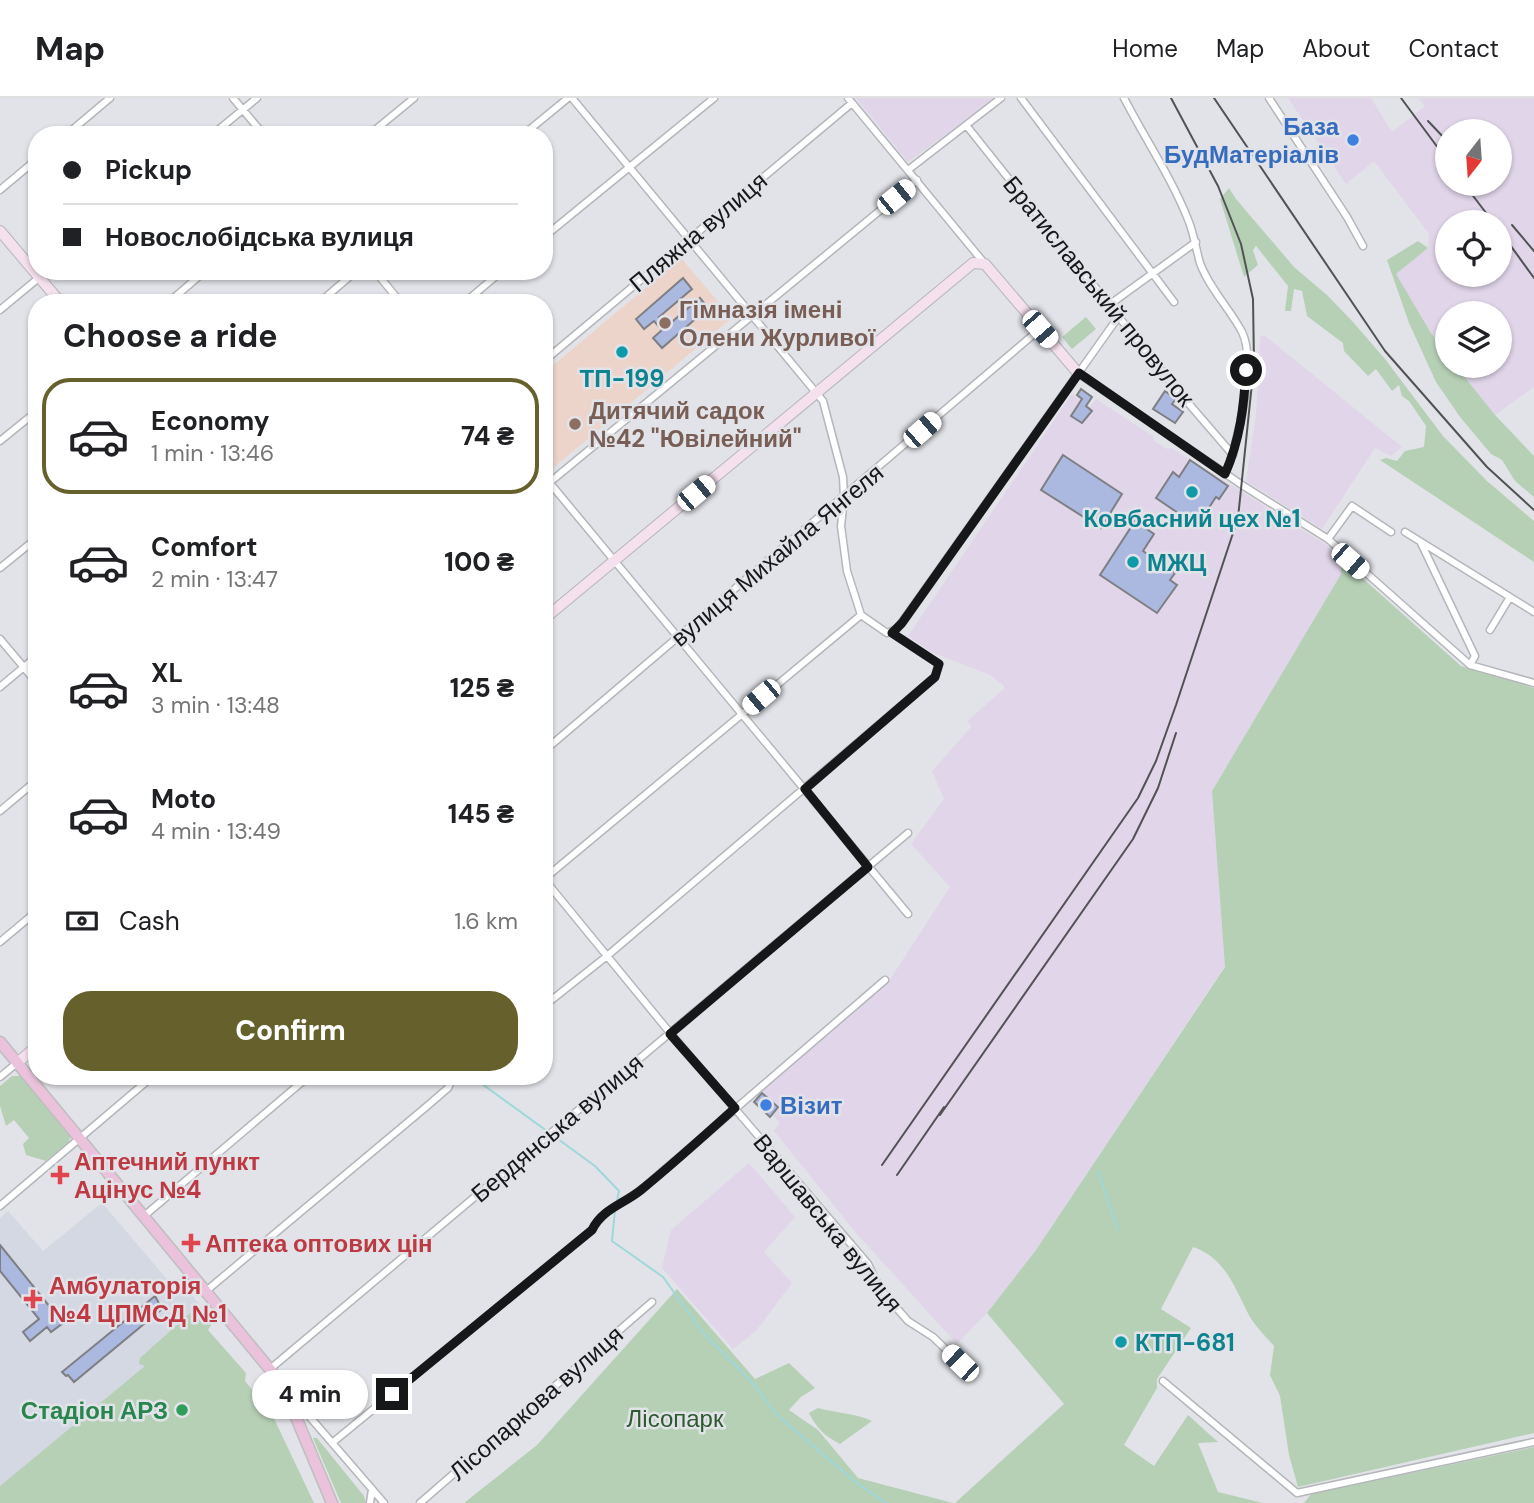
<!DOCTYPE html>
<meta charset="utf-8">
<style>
body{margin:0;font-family:"DM Sans",sans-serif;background:#f2f2f2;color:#202124;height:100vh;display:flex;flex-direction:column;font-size:26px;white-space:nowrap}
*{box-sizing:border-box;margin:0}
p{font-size:23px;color:#757577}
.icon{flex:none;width:38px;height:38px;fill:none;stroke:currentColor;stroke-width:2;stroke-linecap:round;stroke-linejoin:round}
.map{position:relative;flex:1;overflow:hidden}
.drawer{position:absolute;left:28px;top:196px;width:525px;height:791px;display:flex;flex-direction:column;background:#fff;border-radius:28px;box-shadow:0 2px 5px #0004}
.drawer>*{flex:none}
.guide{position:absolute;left:28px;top:28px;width:525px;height:154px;border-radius:28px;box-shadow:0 2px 5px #0004;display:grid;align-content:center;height:154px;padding:0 35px;background:#fff}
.needle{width:46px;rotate:197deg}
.tools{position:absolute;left:1435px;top:21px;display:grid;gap:14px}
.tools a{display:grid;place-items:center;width:77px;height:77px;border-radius:50%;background:#fff;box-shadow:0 2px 5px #0004;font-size:35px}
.end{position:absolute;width:32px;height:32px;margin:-16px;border:9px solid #161718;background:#fff;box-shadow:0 0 0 4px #fff}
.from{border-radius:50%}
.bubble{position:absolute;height:49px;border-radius:24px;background:#fff;box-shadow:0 2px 5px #0004;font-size:23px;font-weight:800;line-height:49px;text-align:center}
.car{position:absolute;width:21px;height:42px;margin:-21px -10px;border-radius:9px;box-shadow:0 0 5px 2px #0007;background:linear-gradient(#fff 24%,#345 0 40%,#fff 0 76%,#345 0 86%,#fff 0)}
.guide b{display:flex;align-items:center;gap:24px;height:66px;font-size:26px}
.guide b+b{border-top:2px solid #e0e0e0}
.guide i{width:18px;height:18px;background:#202124}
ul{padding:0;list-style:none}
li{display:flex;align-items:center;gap:21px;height:116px;margin:0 14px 10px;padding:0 21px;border:4px solid transparent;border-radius:28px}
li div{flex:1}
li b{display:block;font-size:26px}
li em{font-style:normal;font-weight:800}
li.active{border-color:#66602d}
li>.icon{width:63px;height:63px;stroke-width:1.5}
h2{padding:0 35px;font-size:32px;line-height:84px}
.pay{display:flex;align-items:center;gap:18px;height:77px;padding:0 35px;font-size:26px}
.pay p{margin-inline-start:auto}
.action{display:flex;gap:14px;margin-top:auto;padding:14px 35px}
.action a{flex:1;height:80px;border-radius:28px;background:#66602d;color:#fff;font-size:28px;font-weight:800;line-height:80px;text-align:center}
header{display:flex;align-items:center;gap:42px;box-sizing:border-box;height:98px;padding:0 35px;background:#fff;border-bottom:2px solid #e0e0e0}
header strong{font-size:33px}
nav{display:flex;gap:38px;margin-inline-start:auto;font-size:24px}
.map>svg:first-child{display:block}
.built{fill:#d3d8e3}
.industrial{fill:#e0d5e9;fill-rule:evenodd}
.education{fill:#ecd4cb}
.green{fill:#b6d0b6}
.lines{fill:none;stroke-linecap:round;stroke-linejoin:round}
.stream{stroke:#9fd8d9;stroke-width:2}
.building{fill:#abb8e0;stroke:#7e7f83;stroke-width:2}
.street-casing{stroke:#b4b6ba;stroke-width:9}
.secondary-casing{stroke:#b4b6ba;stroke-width:12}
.primary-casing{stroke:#bebebe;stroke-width:13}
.street{stroke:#fff;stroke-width:6}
.secondary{stroke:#f5e0ee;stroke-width:10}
.primary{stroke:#ebc2dc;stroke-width:10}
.rail{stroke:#515254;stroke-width:2}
.route{stroke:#161718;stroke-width:9}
.shop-dot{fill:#3f7fe0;stroke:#e2e3e8;stroke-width:2.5}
.education-dot{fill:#8d6e63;stroke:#e2e3e8;stroke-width:2.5}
.culture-dot{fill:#0f9aa8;stroke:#e2e3e8;stroke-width:2.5}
.health-dot{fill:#e0444e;stroke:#e2e3e8;stroke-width:2.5}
.leisure-dot{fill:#2e9e5b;stroke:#e2e3e8;stroke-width:2.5}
.labels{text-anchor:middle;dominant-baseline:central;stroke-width:5;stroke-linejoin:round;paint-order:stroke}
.shop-label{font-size:24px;font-weight:bold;fill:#366cbe;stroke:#e2e3e8;text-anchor:end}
.street-label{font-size:24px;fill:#161718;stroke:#e2e3e8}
.education-label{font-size:24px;font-weight:bold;fill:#785e54;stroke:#e2e3e8;text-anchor:start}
.culture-label{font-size:24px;font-weight:bold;fill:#0d838f;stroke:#e2e3e8}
.health-label{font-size:24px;font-weight:bold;fill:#be3a42;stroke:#e2e3e8;text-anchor:start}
.leisure-label{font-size:24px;font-weight:bold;fill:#27864d;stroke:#e2e3e8;text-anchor:end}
.park-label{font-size:24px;fill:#2c5b2f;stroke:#e2e3e8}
</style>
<header>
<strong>Map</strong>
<nav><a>Home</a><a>Map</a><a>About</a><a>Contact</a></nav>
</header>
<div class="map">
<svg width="1534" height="1405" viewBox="0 0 1534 1405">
<rect width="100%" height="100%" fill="#e2e3e8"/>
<!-- built -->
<path class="built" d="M102,1105L170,1185L179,1181L208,1217L0,1388V1120L8,1113L43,1153Z"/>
<!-- industrial -->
<path class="industrial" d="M856,0H996L908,64Z
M1288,0H1371L1392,34L1425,8L1418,0H1534V289L1495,317L1456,268H1500V215H1447V256L1431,235L1395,175L1428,150L1429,136L1374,63L1346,86ZM1447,33H1500V86H1447ZM1447,124H1500V177H1447Z
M1264,237L1402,349L1391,358L1375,350L1322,431L1246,383L1256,317L1260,239Z
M1072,296L1090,309L1096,301L1154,339L1153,342L1167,351L1172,350L1325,446L1341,461V476L1212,693L1225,868L1036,1152L987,1215L957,1246L857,1136L774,1033L780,1024L772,1017L779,1009L762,993L889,883L950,789L911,746L944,701L932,673L972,628L967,623L1004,591V588L990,577L931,554L908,538Z
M749,1065L795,1119L764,1154L792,1185L756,1233L733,1251L662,1170L671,1132Z"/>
<!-- education -->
<path class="education" d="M681,160L732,220L552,371L544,362V275Z"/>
<!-- green -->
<path class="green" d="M1229,90L1236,101L1294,169L1327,197L1353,224L1385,261L1443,338L1487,383L1534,423V464L1380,362L1386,360L1397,363L1405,353L1424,349L1426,328L1409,303L1402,298L1399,287L1392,293L1376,271L1368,278L1344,253L1343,245L1307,218L1302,193L1294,191L1291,213H1285L1288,188L1256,148L1253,152L1258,167L1244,179L1220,101Z
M1418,143L1428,150L1396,176L1431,235L1447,256V268H1456L1495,317L1534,358V399L1515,383L1502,362L1491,356L1460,319L1436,284L1409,225L1387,162Z
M1086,219L1096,231L1072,251L1062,239Z
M1341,461L1461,568L1534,590V1335L1298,1389L1289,1357L1280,1298L1270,1277L1274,1248C1266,1239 1256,1229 1250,1219C1235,1191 1226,1160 1193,1149L1161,1211L1191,1230L1157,1281V1290L1124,1347L1154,1368L1188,1317L1218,1344L1198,1345L1218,1394L1263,1405H955L1064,1306L987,1215L1036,1152L1225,869L1212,693L1341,476Z
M12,978H21L70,1038L69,1044L46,1063L26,1057L23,1046L29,1040L14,1022L6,1028L0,1008V988Z
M677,1191L755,1281L789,1265L815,1290L801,1299L789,1312L818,1332L858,1380L953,1405H464L537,1347Z
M196,1210H201L213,1224L208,1232L246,1275L245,1283L254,1294L262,1295L314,1405H0V1388L145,1268L139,1266L140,1260Z
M818,1310C836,1315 855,1315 872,1323L840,1346C825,1338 817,1331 809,1315Z
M313,1340H317L364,1398L366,1405H341Z
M1534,1349V1405H1304L1311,1396Z"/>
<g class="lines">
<!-- stream -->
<path class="stream" d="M471,978L595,1068L619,1093L617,1103
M1098,1073L1118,1132
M615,1112L612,1143L663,1179L703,1235L750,1282L776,1316L854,1383L886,1405"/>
</g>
<!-- building -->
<path class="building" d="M683,180L692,191L659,219L667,228L700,200L708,210L662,250L653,240L662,232L654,223L644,231L636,221Z
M1081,291L1092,299L1086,308L1092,313L1082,325L1071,318L1082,301L1077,297Z
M1165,293L1176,301L1172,306L1183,314L1175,325L1153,311Z
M1063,357L1122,396L1101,430L1041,392Z
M1190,362L1228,388L1219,401L1216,399L1197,428L1156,400L1173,374L1179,379Z
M1135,423L1154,436L1143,453L1175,475L1170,482L1177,487L1157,515L1100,477Z
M762,995L778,1009L770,1019L754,1004Z
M0,1147L63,1225L51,1234L47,1229L30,1243L23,1234L39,1221L0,1173Z
M155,1198L162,1211L74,1284L68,1277L66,1278L62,1274Z"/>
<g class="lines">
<defs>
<path id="street" d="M233,0L264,37
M572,0L823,303L843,379L844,400L841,428L847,473L861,517
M848,0L985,166
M1021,0L1174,204
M1124,0C1145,41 1172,80 1189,124C1194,137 1196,151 1200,165C1209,190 1230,211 1242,234C1257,264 1238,346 1225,376
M1269,0L1347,119L1363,148
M966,27L1177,292L1233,357
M66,37L110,0
M212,37L257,0
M369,37L414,0
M523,37L568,0
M908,72L1001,0
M0,92L37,61
M544,139L714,0
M375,173L401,205
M168,205L205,173
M319,205L356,173
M464,205L502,173
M1109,207L1196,144
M0,212L47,173
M544,263L852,5
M1078,275L1242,387L1328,441L1470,567L1534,585
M0,343L37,313
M544,378L908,816
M544,389L917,82
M1405,434L1534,514
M1328,441L1352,408L1391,434
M1421,445L1475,558L1470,567
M0,470L37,440
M861,517L887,535L897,531L1119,218
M1490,532L1510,499
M0,541L37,585
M0,589L37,558
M544,653L1040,231
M0,713L37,682
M544,781L671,936L868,1166L880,1191L908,1223L933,1239L960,1265
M544,781L861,517
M0,844L37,813
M544,908L607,858L935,579L939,566L892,535
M0,979L17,965
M0,1108L153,978
M144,1118L309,978
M206,1193L426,1009L448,990L453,978
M270,1271L908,735
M1163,1283L1297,1395
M290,1296L384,1405
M332,1345L592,1132C602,1112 623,1105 641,1092L885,882
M1297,1395L1534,1344
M370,1405L372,1391
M420,1405L652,1204"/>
<path id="secondary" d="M0,133L61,205
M544,521L973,165L985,166L1078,275
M17,965L37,948"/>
<path id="primary" d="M0,944L282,1286L332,1405"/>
</defs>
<!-- street casing -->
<use href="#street" class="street-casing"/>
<!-- secondary casing -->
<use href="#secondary" class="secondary-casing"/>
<!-- primary casing -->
<use href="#primary" class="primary-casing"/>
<!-- street -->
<use href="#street" class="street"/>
<!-- secondary -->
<use href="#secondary" class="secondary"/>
<!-- primary -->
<use href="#primary" class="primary"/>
<!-- rail -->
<path class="rail" d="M1214,0L1385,253L1487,369L1534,412
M1401,0L1447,62
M1428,23L1447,43
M1464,86L1493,124
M1512,127L1534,153
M1500,133L1534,180
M940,1017L1133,741L1158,690L1176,635
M882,1067L1138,700L1156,663L1176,607L1238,420L1254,266L1253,201L1241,146L1218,88L1171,0
M897,1077L944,1009"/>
</g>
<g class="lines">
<!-- route -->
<path class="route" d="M392,1296L592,1132C602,1111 624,1106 641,1092C673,1066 704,1038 735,1010L670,936L868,769L805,691L935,579L939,566L892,535L902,525L1079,275L1225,376C1240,342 1244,308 1246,272"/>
</g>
<!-- markers -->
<g class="shop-dot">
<circle cx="1353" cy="42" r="7"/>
<circle cx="766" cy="1007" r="7"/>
</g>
<g class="education-dot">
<circle cx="665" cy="225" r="7"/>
<circle cx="575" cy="326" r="7"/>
</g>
<g class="culture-dot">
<circle cx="622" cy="254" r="7"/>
<circle cx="1192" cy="394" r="7"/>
<circle cx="1133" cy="464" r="7"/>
<circle cx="1121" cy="1244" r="7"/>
</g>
<g class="health-dot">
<path d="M56.5 1066.5h7v7h7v7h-7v7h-7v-7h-7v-7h7z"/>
<path d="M187.5 1134.5h7v7h7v7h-7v7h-7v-7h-7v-7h7z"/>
<path d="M29.5 1190.5h7v7h7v7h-7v7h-7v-7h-7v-7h7z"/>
</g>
<circle class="leisure-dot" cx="182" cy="1312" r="7"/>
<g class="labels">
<!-- shop labels -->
<g class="shop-label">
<text x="1339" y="28">База<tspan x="1339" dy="28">БудМатеріалів</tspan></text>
<text x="780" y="1007" text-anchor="start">Візит</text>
</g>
<!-- street labels -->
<g class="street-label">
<text transform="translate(698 134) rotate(-40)">Пляжна вулиця</text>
<text transform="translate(1099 193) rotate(51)">Братиславський провулок</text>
<text transform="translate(777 457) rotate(-40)">вулиця Михайла Янгеля</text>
<text transform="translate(557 1030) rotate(-40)">Бердянська вулиця</text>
<text transform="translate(828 1125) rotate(51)">Варшавська вулиця</text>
<text transform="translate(536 1305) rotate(-41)">Лісопаркова вулиця</text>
</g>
<!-- education labels -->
<g class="education-label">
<text x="679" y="211">Гімназія імені<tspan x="679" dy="28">Олени Журливої</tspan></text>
<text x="589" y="312">Дитячий садок<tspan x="589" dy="28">№42 "Ювілейний"</tspan></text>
</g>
<!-- culture labels -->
<g class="culture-label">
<text x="622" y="280">ТП-199</text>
<text x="1192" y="420">Ковбасний цех №1</text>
<text x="1147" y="464" text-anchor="start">МЖЦ</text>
<text x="1135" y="1244" text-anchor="start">КТП-681</text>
</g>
<!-- health labels -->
<g class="health-label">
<text x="74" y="1063">Аптечний пункт<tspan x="74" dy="28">Ацінус №4</tspan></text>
<text x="205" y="1145">Аптека оптових цін</text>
<text x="49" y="1187">Амбулаторія<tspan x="49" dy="28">№4 ЦПМСД №1</tspan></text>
</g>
<!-- leisure labels -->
<g class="leisure-label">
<text x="168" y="1312">Стадіон АРЗ</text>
</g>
<!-- park labels -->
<g class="park-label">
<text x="675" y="1320">Лісопарк</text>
</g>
</g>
</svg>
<div class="tools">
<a><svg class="needle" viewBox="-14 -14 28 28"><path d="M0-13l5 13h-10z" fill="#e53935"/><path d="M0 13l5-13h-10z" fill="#757577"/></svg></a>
<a><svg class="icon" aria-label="locate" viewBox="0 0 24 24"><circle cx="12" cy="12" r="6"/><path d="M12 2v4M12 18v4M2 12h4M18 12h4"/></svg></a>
<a><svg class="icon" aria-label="layers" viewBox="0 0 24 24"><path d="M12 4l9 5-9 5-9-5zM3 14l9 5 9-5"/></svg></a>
</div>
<i class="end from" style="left:1246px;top:272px"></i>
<i class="end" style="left:392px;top:1296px"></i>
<div class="bubble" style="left:252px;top:1272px;width:116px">4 min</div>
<i class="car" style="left:896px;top:99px;rotate:51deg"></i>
<i class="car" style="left:1040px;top:231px;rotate:139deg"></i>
<i class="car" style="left:922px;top:332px;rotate:49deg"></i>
<i class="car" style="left:696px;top:395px;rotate:50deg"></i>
<i class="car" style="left:1350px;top:463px;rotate:131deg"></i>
<i class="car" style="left:761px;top:599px;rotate:230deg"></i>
<i class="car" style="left:960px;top:1265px;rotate:314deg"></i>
<div class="guide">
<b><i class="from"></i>Pickup</b>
<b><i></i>Новослобідська вулиця</b>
</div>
<section class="drawer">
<h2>Choose a ride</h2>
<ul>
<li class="active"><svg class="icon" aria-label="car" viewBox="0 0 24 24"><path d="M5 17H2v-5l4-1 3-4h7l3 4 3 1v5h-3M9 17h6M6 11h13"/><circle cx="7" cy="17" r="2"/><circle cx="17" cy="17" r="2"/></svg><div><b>Economy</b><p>1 min · 13:46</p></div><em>74 ₴</em></li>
<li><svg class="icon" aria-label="car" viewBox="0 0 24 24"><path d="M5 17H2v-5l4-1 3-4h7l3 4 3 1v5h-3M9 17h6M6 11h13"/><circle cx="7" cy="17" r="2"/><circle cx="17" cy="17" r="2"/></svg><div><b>Comfort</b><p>2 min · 13:47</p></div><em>100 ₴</em></li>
<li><svg class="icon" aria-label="car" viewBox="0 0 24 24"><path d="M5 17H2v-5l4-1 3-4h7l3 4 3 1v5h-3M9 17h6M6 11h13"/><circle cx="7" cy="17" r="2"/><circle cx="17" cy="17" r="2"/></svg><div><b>XL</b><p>3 min · 13:48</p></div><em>125 ₴</em></li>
<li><svg class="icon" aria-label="car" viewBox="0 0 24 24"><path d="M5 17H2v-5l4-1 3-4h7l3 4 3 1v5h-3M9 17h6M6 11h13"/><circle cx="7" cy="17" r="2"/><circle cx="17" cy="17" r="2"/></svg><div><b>Moto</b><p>4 min · 13:49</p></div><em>145 ₴</em></li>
</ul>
<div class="pay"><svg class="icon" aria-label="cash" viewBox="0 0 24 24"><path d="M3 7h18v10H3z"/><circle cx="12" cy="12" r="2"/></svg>Cash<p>1.6 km</p></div>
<div class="action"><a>Confirm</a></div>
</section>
</div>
